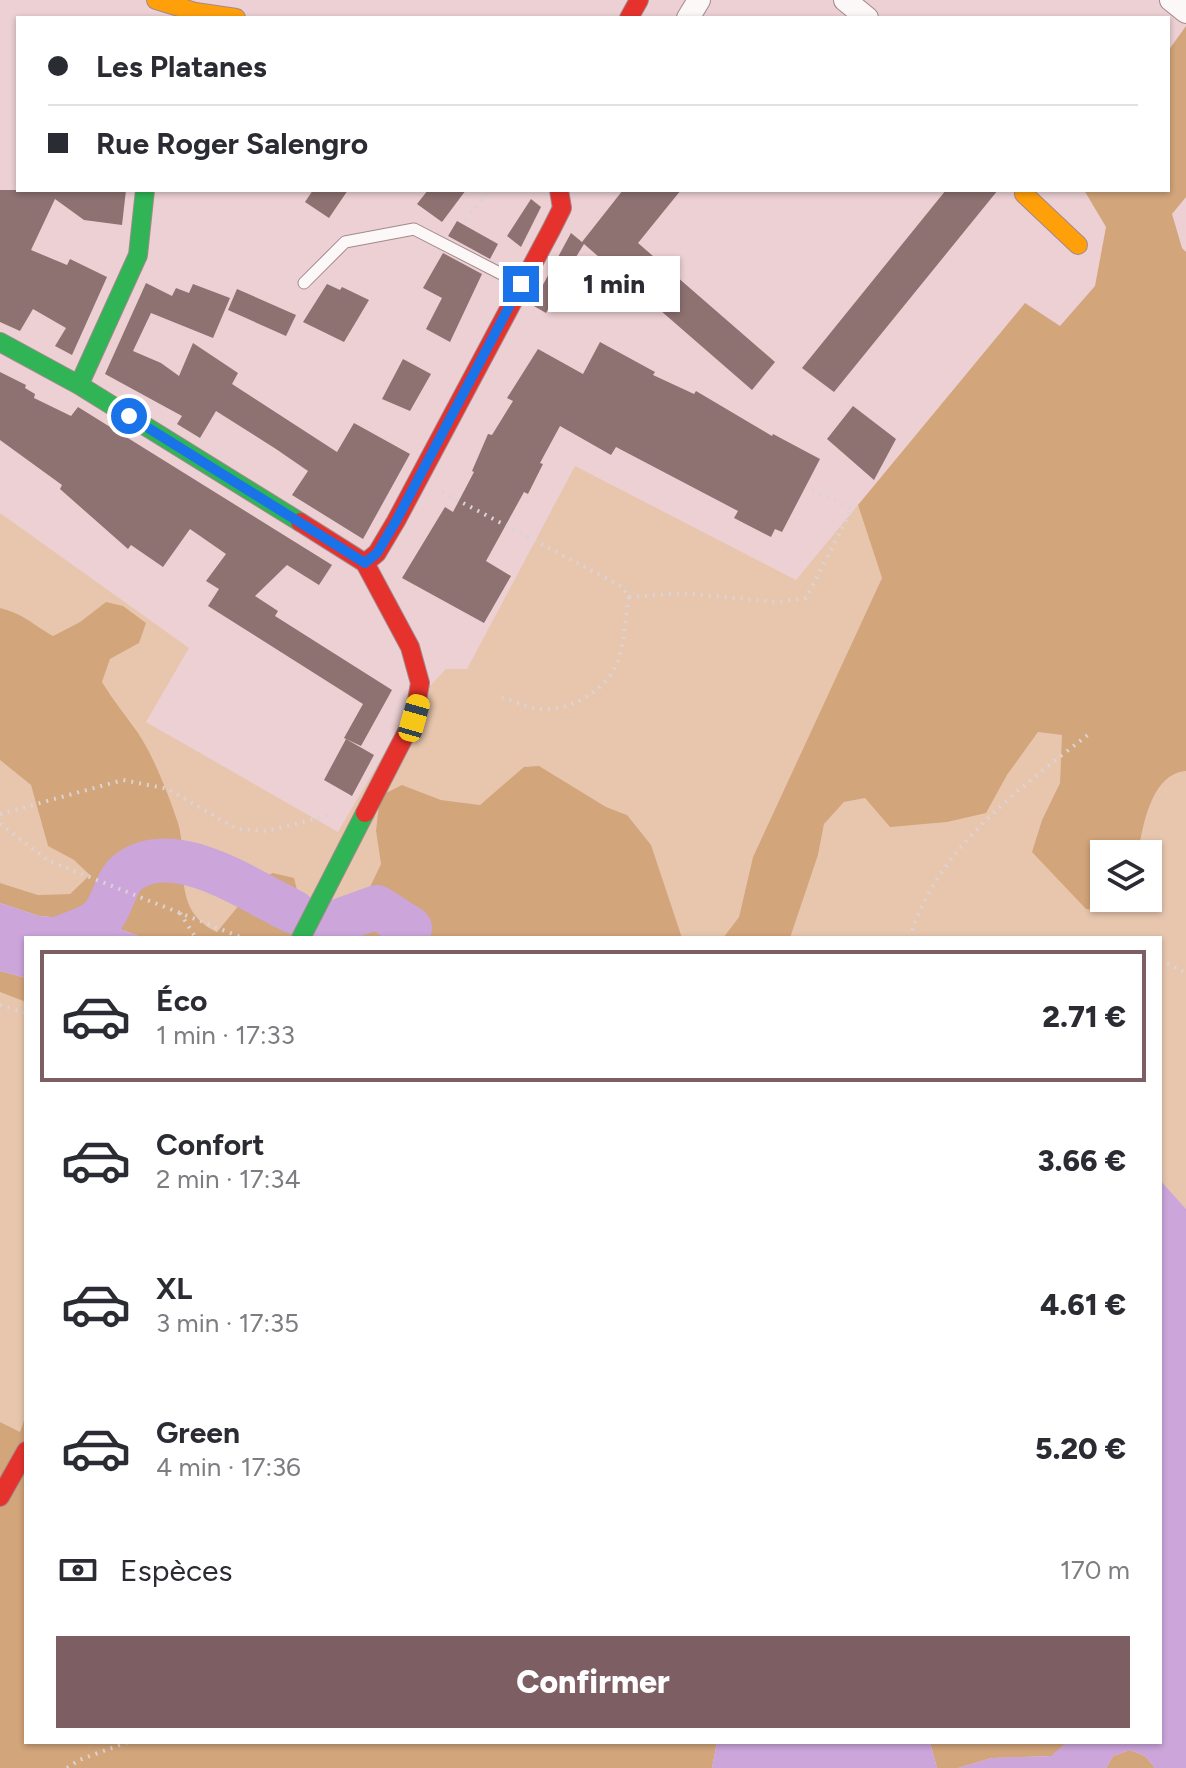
<!DOCTYPE html>
<html lang="fr">
<meta charset="utf-8">
<style>
body{margin:0;font-family:Figtree,sans-serif;background:#f2f2f3;color:#2b2b33;height:100vh;display:flex;flex-direction:column;font-size:30px;white-space:nowrap}
*{box-sizing:border-box;margin:0}
p{font-size:26px;color:#7c7c81}
.icon{flex:none;width:44px;height:44px;fill:none;stroke:currentColor;stroke-width:2;stroke-linecap:round;stroke-linejoin:round}
.map{position:relative;flex:1;overflow:hidden}
.side{position:absolute;left:24px;top:936px;width:1138px;height:808px;display:flex;flex-direction:column;background:#fff;border-radius:0px;box-shadow:0 2px 6px #0004}
.side>*{flex:none}
.guide{position:absolute;left:16px;top:16px;width:1154px;height:176px;border-radius:0px;box-shadow:0 2px 6px #0004;display:grid;align-content:center;height:176px;padding:0 32px;background:#fff}
.fabs{position:absolute;left:1090px;top:840px;display:grid;gap:16px}
.fabs a{display:grid;place-items:center;width:72px;height:72px;border-radius:0px;background:#fff;box-shadow:0 2px 6px #0004;font-size:40px}
.end{position:absolute;width:36px;height:36px;margin:-18px;border:10px solid #1a73e8;background:#fff;box-shadow:0 0 0 4px #fff}
.from{border-radius:50%}
.bubble{position:absolute;height:56px;border-radius:0px;background:#fff;box-shadow:0 2px 6px #0004;font-size:26px;font-weight:800;line-height:56px;text-align:center}
.car{position:absolute;width:24px;height:48px;margin:-24px -12px;border-radius:10px;box-shadow:0 0 6px 2px #0007;background:linear-gradient(#f5c518 24%,#345 0 40%,#f5c518 0 76%,#345 0 86%,#f5c518 0)}
.guide b{display:flex;align-items:center;gap:28px;height:76px;font-size:30px}
.guide b+b{border-top:2px solid #e1e1e2}
.guide i{width:20px;height:20px;background:#2b2b33}
ul{padding:14px 0 0;list-style:none}
li{display:flex;align-items:center;gap:24px;height:132px;margin:0 16px 12px;padding:0 16px;border:4px solid transparent;border-radius:0px}
li div{flex:1}
li b{display:block;font-size:30px}
li em{font-style:normal;font-weight:800}
li.current{border-color:#7c5e63}
li>.icon{width:72px;height:72px;stroke-width:1.5}
.pay{display:flex;align-items:center;gap:20px;height:88px;padding:0 32px;font-size:30px}
.pay p{margin-inline-start:auto}
.cta{display:flex;gap:16px;margin-top:auto;padding:16px 32px}
.cta a{flex:1;height:92px;border-radius:0px;background:#7c5e63;color:#fff;font-size:32px;font-weight:800;line-height:92px;text-align:center}
.map>svg:first-child{display:block}
.green{fill:#e8c6ae}
.forest{fill:#d2a57a}
.water{fill:#cca5db}
.lines{fill:none;stroke-linecap:round;stroke-linejoin:round}
.river{stroke:#cca5db;stroke-width:44}
.building{fill:#8e7171}
.lane-casing{stroke:#a2898d;stroke-width:13}
.street-casing{stroke:#a2898d;stroke-width:24}
.fast-casing{stroke:#a2898d;stroke-width:20}
.slow-casing{stroke:#a2898d;stroke-width:20}
.jam-casing{stroke:#a2898d;stroke-width:20}
.path{stroke:#dcd3d4;stroke-width:4;stroke-dasharray:2 6;stroke-linecap:butt}
.lane{stroke:#fcf8f8;stroke-width:11}
.street{stroke:#fcf8f8;stroke-width:22}
.fast{stroke:#30b455;stroke-width:18}
.slow{stroke:#ff9f0a;stroke-width:18}
.jam{stroke:#e5322d;stroke-width:18}
.route{stroke:#1a73e8;stroke-width:10}
</style>
<div class="map">
<svg width="1186" height="1768" viewBox="0 0 1186 1768">
<rect width="100%" height="100%" fill="#ecd0d3"/>
<!-- green -->
<path class="green" d="M575,466L796,580L858,505L882,578L753,857L739,917L723,938H682L627,815L606,807L502,788L480,805L441,800L402,785L376,831L381,864L368,891L325,938H302L261,878L217,932C169,909 190,864 178,824C162,774 130,726 102,682L110,659L139,643L106,602L80,622L53,636C32,624 24,614 0,608V513L189,648L146,722L338,832L413,704L446,669H467Z
M1038,732L1062,735L1060,783L1042,820L1032,852L1051,869L1119,912L1132,898H1148V854H1138C1143,826 1151,774 1186,771V1209L1160,1180V938H790L818,855L824,824L844,802L865,798L985,813L1007,775Z
M0,760L31,785L48,846L74,860L91,875L70,894L38,895L0,883Z
M0,992L26,1002V1415L20,1433L0,1422Z"/>
<!-- forest -->
<path class="forest" d="M1186,26V197L1172,214L1182,248L1186,252V771C1151,774 1143,826 1138,854H1104V898H1132L1119,912L1086,909L1032,852L1042,820L1060,783L1062,735L1038,732L1007,775L986,813L947,822L890,827L865,798L844,802L824,824L818,855L790,938H723L739,917L753,857L882,578L858,505L1025,303L1060,326L1095,286L1106,227L1084,190H1168V51Z
M106,602L123,606L146,623L139,643L110,659L102,682C113,700 126,716 138,733C154,757 169,796 178,823C190,863 169,909 217,932L261,878L273,873L294,878L299,898L300,934L302,938H138L136,935L98,921L39,916L0,903V883L38,895L70,894L90,875L74,860L48,846L31,785L0,760V608C24,614 32,624 53,636L80,622Z
M539,766L606,807L627,815L651,845L682,938H325L368,891L381,864L376,831L380,796L402,785L441,800L480,805L524,767Z
M0,971L26,978V1002L0,992Z
M26,1415V1742H717L712,1768H0V1422L20,1432Z
M930,1742H1067L1052,1756L992,1758L958,1768H937Z
M1130,1750L1145,1756L1155,1768H1106L1113,1756Z"/>
<!-- water -->
<path class="water" d="M0,903L39,916L98,921L136,935L138,938H26V978L0,971Z
M1160,1180L1186,1209V1768H1155L1145,1756L1130,1750L1113,1756L1106,1768H958L992,1758L1051,1756L1067,1742H1160Z
M717,1742H930L937,1768H712Z"/>
<g class="lines">
<!-- river -->
<path class="river" d="M327,925L377,907L410,928L404,938
M60,938C72,933 90,928 99,920C113,908 114,883 128,872C174,837 250,891 294,912"/>
</g>
<!-- building -->
<path class="building" d="M0,190H126L122,225L84,220L55,199L31,250L67,265L70,259L107,277L72,355L55,346L66,328L33,309L20,331L0,322Z
M313,190H348L329,218L305,202Z
M428,190H466L442,222L417,204Z
M623,190H681L638,243L775,362L752,390L584,244L557,288L559,289L546,313L532,305L571,233L582,242Z
M946,190H998L834,392L802,368Z
M531,199L541,207L521,247L507,236Z
M457,221L498,244L490,259L448,236Z
M443,253L482,274L450,342L426,329L442,298L423,288Z
M146,283L172,296L176,288L189,293L193,284L230,298L213,338L151,313L133,351L161,363L179,376L193,343L238,373L232,384L337,452L354,423L410,454L363,539L292,495L308,471L276,449L216,411L200,438L177,424L182,416L105,374Z
M327,284L340,290L342,287L369,300L344,342L303,322Z
M237,289L296,315L286,336L228,310Z
M600,342L655,372L653,375L694,394L696,391L772,436L773,434L820,459L782,532L775,529L771,537L734,518L738,511L616,447L611,455L560,426L540,463L543,464L528,494L524,492L486,561L511,576L484,623L402,578L445,507L453,512L474,472L472,471L488,434L492,435L513,401L507,398L538,349L583,374Z
M403,359L431,374L410,411L382,399Z
M0,372L26,385L25,388L35,394L34,398L71,416L78,407L332,565L319,585L287,565L255,596L278,611L275,616L392,690L361,746L344,738L363,704L208,606L219,589L206,581L226,554L190,529L163,567L131,545L128,549L60,489L62,485L0,440Z
M853,406L896,439L874,480L827,439Z
M346,739L374,755L352,796L324,780Z"/>
<g class="lines">
<defs>
<path id="lane" d="M304,283L345,242L414,229L521,284"/>
<path id="street" d="M845,0L867,18
M1171,0L1186,12
M688,18L699,0"/>
<path id="fast" d="M0,342L79,385L300,522
M79,385L138,255L145,190
M301,938L365,813"/>
<path id="slow" d="M156,0L195,12L236,18
M1025,190L1024,194L1078,245"/>
<path id="jam" d="M629,18L639,0
M300,522L365,563L410,647L420,683L414,718L365,813
M365,563L377,553L396,521L551,230L562,208L559,190
M0,1497L26,1451"/>
</defs>
<!-- lane casing -->
<use href="#lane" class="lane-casing"/>
<!-- street casing -->
<use href="#street" class="street-casing"/>
<!-- fast casing -->
<use href="#fast" class="fast-casing"/>
<!-- slow casing -->
<use href="#slow" class="slow-casing"/>
<!-- jam casing -->
<use href="#jam" class="jam-casing"/>
<!-- path -->
<path class="path" d="M466,220L489,190
M442,492L621,586L629,597C625,617 625,638 619,658C609,690 567,715 534,708C522,705 510,700 498,696
M629,597L683,593L776,602L806,598L852,509L806,487
M0,814L123,780L168,789L237,829L266,831L327,816L331,818
M0,824L49,861L243,938
M180,913L196,938
M910,938C935,850 1020,788 1089,734
M1160,960L1186,973
M0,1005L26,1013
M67,1768L79,1760L128,1742"/>
<!-- lane -->
<use href="#lane" class="lane"/>
<!-- street -->
<use href="#street" class="street"/>
<!-- fast -->
<use href="#fast" class="fast"/>
<!-- slow -->
<use href="#slow" class="slow"/>
<!-- jam -->
<use href="#jam" class="jam"/>
</g>
<g class="lines">
<!-- route -->
<path class="route" d="M129,416L365,563L377,553L396,521L521,284"/>
</g>
</svg>
<div class="fabs">
<a><svg class="icon" aria-label="layers" viewBox="0 0 24 24"><path d="M12 4l9 5-9 5-9-5zM3 14l9 5 9-5"/></svg></a>
</div>
<i class="end from" style="left:129px;top:416px"></i>
<i class="end" style="left:521px;top:284px"></i>
<div class="bubble" style="left:548px;top:256px;width:132px">1 min</div>
<i class="car" style="left:414px;top:718px;rotate:16deg"></i>
<div class="guide">
<b><i class="from"></i>Les Platanes</b>
<b><i></i>Rue Roger Salengro</b>
</div>
<section class="side">
<ul>
<li class="current"><svg class="icon" aria-label="car" viewBox="0 0 24 24"><path d="M5 17H2v-5l4-1 3-4h7l3 4 3 1v5h-3M9 17h6M6 11h13"/><circle cx="7" cy="17" r="2"/><circle cx="17" cy="17" r="2"/></svg><div><b>Éco</b><p>1 min · 17:33</p></div><em>2.71 €</em></li>
<li><svg class="icon" aria-label="car" viewBox="0 0 24 24"><path d="M5 17H2v-5l4-1 3-4h7l3 4 3 1v5h-3M9 17h6M6 11h13"/><circle cx="7" cy="17" r="2"/><circle cx="17" cy="17" r="2"/></svg><div><b>Confort</b><p>2 min · 17:34</p></div><em>3.66 €</em></li>
<li><svg class="icon" aria-label="car" viewBox="0 0 24 24"><path d="M5 17H2v-5l4-1 3-4h7l3 4 3 1v5h-3M9 17h6M6 11h13"/><circle cx="7" cy="17" r="2"/><circle cx="17" cy="17" r="2"/></svg><div><b>XL</b><p>3 min · 17:35</p></div><em>4.61 €</em></li>
<li><svg class="icon" aria-label="car" viewBox="0 0 24 24"><path d="M5 17H2v-5l4-1 3-4h7l3 4 3 1v5h-3M9 17h6M6 11h13"/><circle cx="7" cy="17" r="2"/><circle cx="17" cy="17" r="2"/></svg><div><b>Green</b><p>4 min · 17:36</p></div><em>5.20 €</em></li>
</ul>
<div class="pay"><svg class="icon" aria-label="cash" viewBox="0 0 24 24"><path d="M3 7h18v10H3z"/><circle cx="12" cy="12" r="2"/></svg>Espèces<p>170 m</p></div>
<div class="cta"><a>Confirmer</a></div>
</section>
</div>
